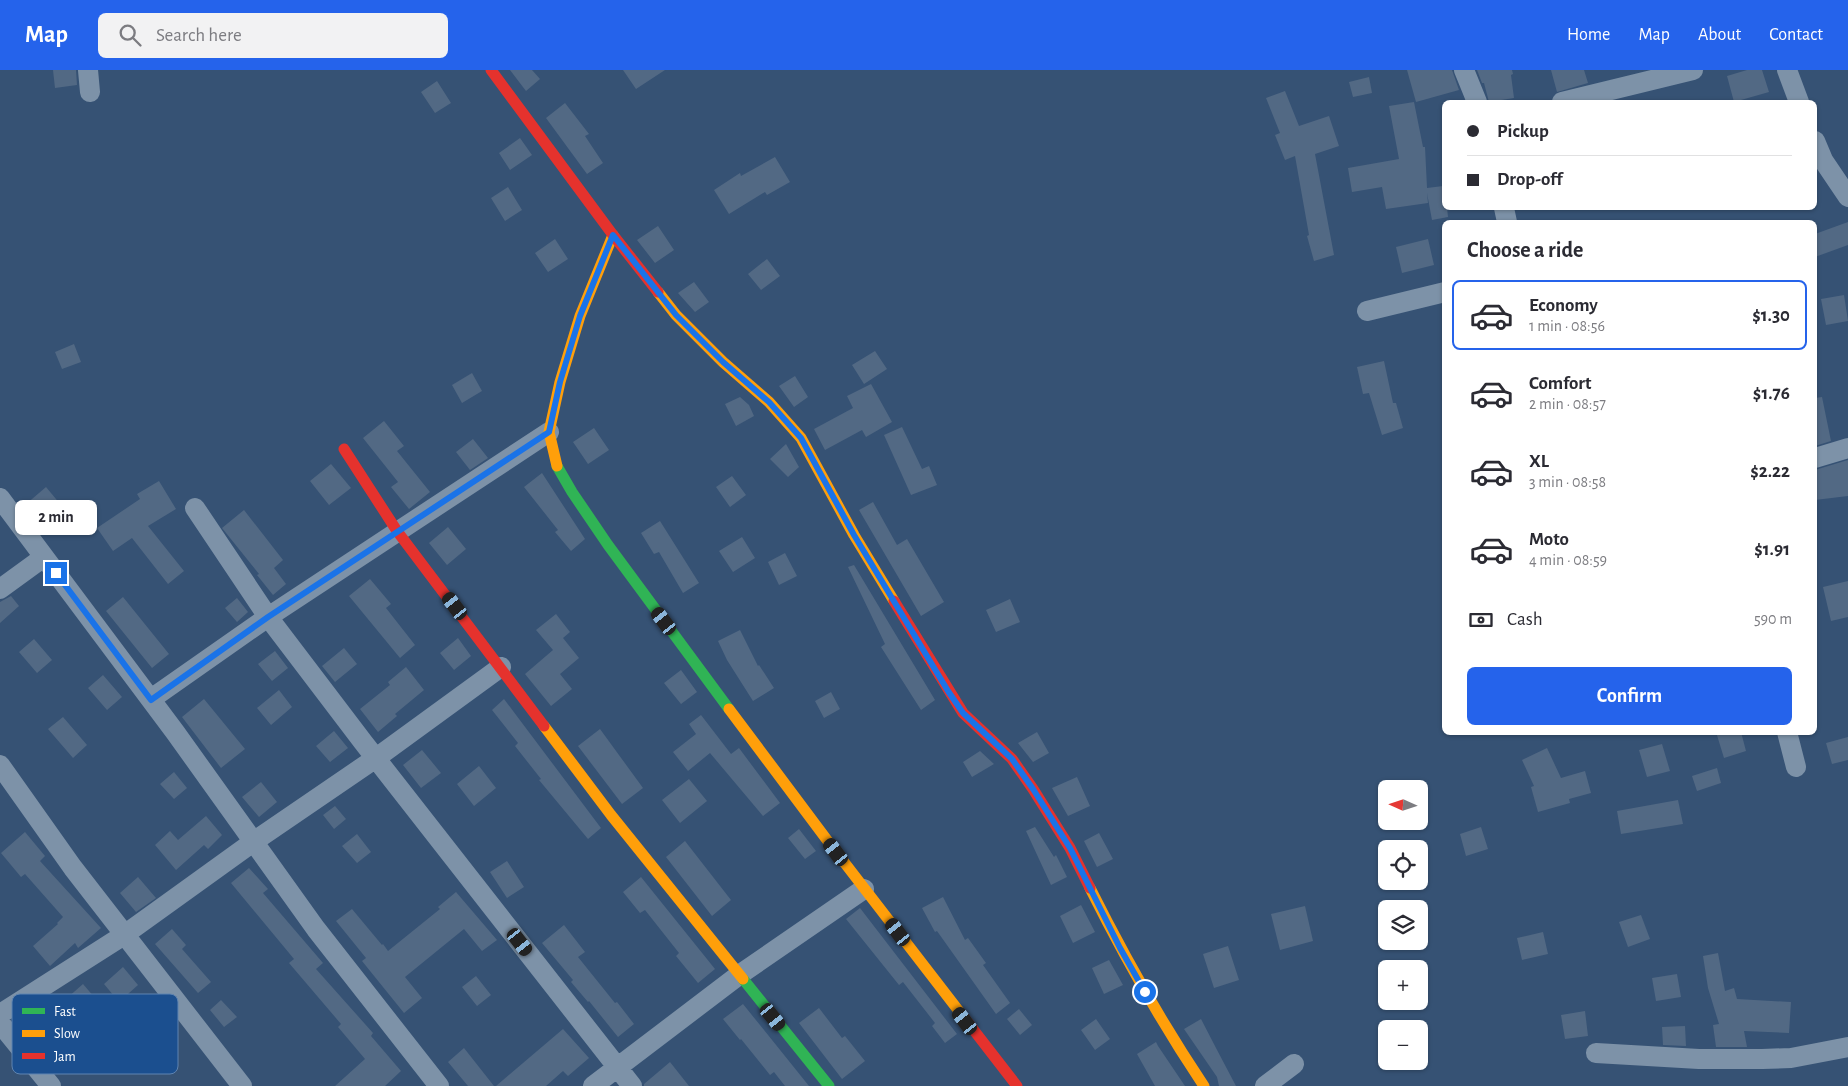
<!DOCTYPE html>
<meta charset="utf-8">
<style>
body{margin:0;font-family:"Alegreya Sans",sans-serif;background:#f2f2f3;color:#2b2b33;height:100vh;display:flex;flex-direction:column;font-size:19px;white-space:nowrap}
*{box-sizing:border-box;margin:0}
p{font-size:16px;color:#7c7c81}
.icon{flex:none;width:28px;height:28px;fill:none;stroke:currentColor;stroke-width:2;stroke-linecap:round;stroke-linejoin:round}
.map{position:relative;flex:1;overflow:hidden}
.sheet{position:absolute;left:1442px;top:150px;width:375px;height:515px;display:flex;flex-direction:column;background:#fff;border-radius:8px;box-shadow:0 1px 4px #0004}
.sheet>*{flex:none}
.hud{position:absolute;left:1442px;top:30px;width:375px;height:110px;border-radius:8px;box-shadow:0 1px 4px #0004;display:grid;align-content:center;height:110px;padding:0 25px;background:#fff}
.needle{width:32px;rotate:273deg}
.fabs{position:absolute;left:1378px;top:710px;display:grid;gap:10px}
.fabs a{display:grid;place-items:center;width:50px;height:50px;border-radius:8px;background:#fff;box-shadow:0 1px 4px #0004;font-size:25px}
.end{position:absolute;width:22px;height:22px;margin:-11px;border:6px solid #1a73e8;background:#fff;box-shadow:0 0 0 2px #fff}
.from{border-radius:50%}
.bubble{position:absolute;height:35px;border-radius:8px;background:#fff;box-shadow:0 1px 4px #0004;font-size:16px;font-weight:600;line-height:35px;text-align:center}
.car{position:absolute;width:15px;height:30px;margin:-15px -8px;border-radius:6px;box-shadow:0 0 4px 1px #0007;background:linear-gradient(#222 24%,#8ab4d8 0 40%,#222 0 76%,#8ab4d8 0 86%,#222 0)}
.hud b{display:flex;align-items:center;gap:18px;height:48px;font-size:19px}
.hud b+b{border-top:1px solid #e1e1e2}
.hud i{width:12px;height:12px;background:#2b2b33}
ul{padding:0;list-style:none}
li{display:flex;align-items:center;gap:15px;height:70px;margin:0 10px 8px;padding:0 15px;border:2px solid transparent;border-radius:8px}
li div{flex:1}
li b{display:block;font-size:19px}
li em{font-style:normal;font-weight:600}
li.active{border-color:#2563eb}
li>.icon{width:45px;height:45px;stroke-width:1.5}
h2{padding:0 25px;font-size:22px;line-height:60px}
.pay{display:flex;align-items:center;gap:12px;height:55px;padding:0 25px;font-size:19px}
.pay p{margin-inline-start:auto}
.cta{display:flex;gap:10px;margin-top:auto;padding:10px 25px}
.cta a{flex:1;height:58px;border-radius:8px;background:#2563eb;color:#fff;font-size:20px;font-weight:600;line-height:58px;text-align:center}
header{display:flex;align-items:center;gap:30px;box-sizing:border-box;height:70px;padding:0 25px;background:#2563eb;color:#fff}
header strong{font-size:24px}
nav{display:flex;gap:28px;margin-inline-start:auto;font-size:18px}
.search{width:350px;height:45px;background:#f2f2f3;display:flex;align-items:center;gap:12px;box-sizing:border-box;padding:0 18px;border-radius:8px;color:#7c7c81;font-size:19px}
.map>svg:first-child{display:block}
.building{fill:#526984}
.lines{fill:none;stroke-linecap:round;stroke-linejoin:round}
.street{stroke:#7d92a8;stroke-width:20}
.fast{stroke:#30b455;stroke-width:11}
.slow{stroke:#ff9f0a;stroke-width:11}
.jam{stroke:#e5322d;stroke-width:11}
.route{stroke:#1a73e8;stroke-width:6}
.key{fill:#1b4f8f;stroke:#5f84b1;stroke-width:1}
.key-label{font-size:14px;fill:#fff}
</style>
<header>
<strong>Map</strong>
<div class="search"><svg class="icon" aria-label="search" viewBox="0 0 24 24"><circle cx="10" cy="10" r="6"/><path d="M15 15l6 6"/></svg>Search here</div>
<nav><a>Home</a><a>Map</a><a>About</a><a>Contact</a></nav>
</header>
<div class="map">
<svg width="1848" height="1016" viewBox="0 0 1848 1016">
<rect width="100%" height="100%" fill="#365274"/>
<!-- building -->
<path class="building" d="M53,0H76L77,15L55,18Z
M510,0H532L540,9L526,21Z
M623,0H665L636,19Z
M1407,0H1452L1459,20L1416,32Z
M1477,0H1512L1513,4L1511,5L1514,28L1489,32L1484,13H1482Z
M1551,0H1584L1588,13L1557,22Z
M1747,0H1762L1769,22L1734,32L1727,6Z
M1369,7L1372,23L1353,27L1349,12Z
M437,11L451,33L435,43L421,22Z
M1285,21L1299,56L1329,46L1339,76L1315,84L1334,185L1314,191L1307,166L1309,165L1295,86L1285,90L1275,65L1280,63L1266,28Z
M1414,32L1423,77H1425L1427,118L1443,116L1445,138H1447L1448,147L1432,150L1427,123L1428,133L1386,139L1382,117L1352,122L1348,98L1399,89L1389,36Z
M565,33L589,64L585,66L603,93L587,104L546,48Z
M520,68L532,85L510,100L499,83Z
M775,87L790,112L767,125L765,122L729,144L714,120L740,103L741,106Z
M508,117L522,140L505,151L491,128Z
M1848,152V175L1815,187V164Z
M658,156L674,180L655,193L637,170Z
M555,169L568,189L548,202L535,183Z
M1428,169L1434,195L1402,203L1396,177Z
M767,189L780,206L761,220L748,204Z
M694,212L709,232L695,242L678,223Z
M1844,225L1848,251L1826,255L1821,229Z
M74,274L81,292L62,299L55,282Z
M875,281L887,299L864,314L852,295Z
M1384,291L1393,333H1396L1403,358L1382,365L1369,323L1363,324L1357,297Z
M472,303L482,321L462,333L452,315Z
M795,306L808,327L794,337L779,316Z
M871,314L892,352L866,367L862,360L825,380L814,359L853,338L847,326Z
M740,327L749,335L754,346L736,356L725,334Z
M1822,327L1831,371L1815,376V328Z
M384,351L404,376L397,381L430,422L409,439L391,417L398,412L363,368Z
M902,357L922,399L929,396L937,415L911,425L884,365Z
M594,358L609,380L588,394L573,372Z
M473,369L488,388L470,400L456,382Z
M786,374L799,397L788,407L770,389Z
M1848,390V426L1815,430V400Z
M331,394L351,418L329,435L310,411Z
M542,403L585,469L571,481L555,462L558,460L524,417Z
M732,406L746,425L730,437L716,417Z
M159,411L176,439L148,456L184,501L168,514L132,468L113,481L97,458L140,429L137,424Z
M46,417L71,447L50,465L25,435Z
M873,432L897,475L907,469L944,532L921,546L859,440Z
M244,440L283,490L274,498L286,514L273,525L257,505L259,504L222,458Z
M660,451L699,513L683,523L659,482L654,484L641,463Z
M448,457L466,479L447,495L429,473Z
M742,467L755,488L733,502L719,481Z
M785,483L797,506L779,515L768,492Z
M854,495L935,630L921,640L881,577L885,574L848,497Z
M370,509L391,534L386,538L415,575L400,588L349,526Z
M1848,511V547L1831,551L1823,517Z
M11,526L19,536L0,553V532Z
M123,527L169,584L152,598L106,541Z
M237,528L248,542L237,552L225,538Z
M1010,529L1020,552L996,562L986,540Z
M556,544L570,562L563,568L579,588L560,604L572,619L551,636L525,604L553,580L536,560Z
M740,560L758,596L759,595L774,618L753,631L727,590L718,571Z
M458,568L471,586L454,600L440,583Z
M34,569L52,590L37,603L19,582Z
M344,578L357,594L335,612L322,596Z
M275,581L288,598L272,611L258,594Z
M406,597L424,620L395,644L397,646L378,662L360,639L390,615L388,612Z
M681,600L697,622L681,634L664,613Z
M103,605L122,627L107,640L88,618Z
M279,620L292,637L271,655L257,638Z
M831,622L840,639L824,648L815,631Z
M204,629L245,679L221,698L182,647Z
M504,629L601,758L588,769L539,710L541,709L515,676L518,673L492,640Z
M701,645L731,684L739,678L780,733L763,746L710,683L688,701L673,682L696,664L689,654Z
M63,647L87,675L73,688L48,659Z
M600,659L643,718L622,734L578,676Z
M334,661L348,678L330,692L316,676Z
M1037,662L1049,683L1033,692L1018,673Z
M1716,662H1741L1746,681L1724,688Z
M1848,667V690L1832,694L1826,673Z
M1662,674L1670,701L1647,707L1639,680Z
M1547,678L1561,708L1585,701L1591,723L1569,729L1570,733L1538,742L1531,717L1534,716L1522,690Z
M422,680L441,703L421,718L403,695Z
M980,681L994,694L972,707L963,692Z
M479,696L496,718L474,736L457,714Z
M1717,698L1721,713L1697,721L1692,706Z
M174,702L187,718L174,729L160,714Z
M1077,707L1090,736L1068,746L1052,718Z
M689,709L707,731L680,753L662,730Z
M261,712L277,732L259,747L242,727Z
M1678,730L1683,754L1621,764L1617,741Z
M335,736L346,749L334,759L323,745Z
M206,746L222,765L208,779L204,775L176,800L155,775L170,761L178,770Z
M1035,757L1054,787L1056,785L1067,807L1051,815L1026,761Z
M1481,757L1488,779L1466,786L1460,764Z
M799,759L816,781L805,789L788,768Z
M25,762L45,786L40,791L101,858L78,878L75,873L50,896L33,876L58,854L57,853L63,847L25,804L21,807L1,783Z
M1099,763L1113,789L1097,797L1084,771Z
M357,764L371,782L357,793L342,776Z
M685,771L731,830L712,846L666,787Z
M507,791L524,817L507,828L490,802Z
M249,798L268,819L263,823L323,893L316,899L373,963L371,966L401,1001L385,1016H335L365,989L338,957L341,954L289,893L294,889L231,813Z
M138,807L156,828L136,842L120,823Z
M641,807L715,899L698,913L676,886L679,883L645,840L640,843L623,822Z
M456,822L497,870L482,881L464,859L405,907L422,928L404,943L362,891L366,888L336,851L352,839L382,875L383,874L388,881L440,839L438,837Z
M943,827L965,870L968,868L986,893L983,895L1010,933L996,944L937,861L935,862L922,838Z
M1081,835L1095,862L1073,873L1060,846Z
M1305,836L1313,871L1280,880L1271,844Z
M860,838L957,964L945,973L932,956L935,953L903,912L899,915L846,849Z
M1641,845L1650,869L1628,877L1619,852Z
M564,855L585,882L578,887L615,933L617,932L634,954L618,967L589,931L588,932L571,912L573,910L542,873Z
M172,859L186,875L182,879L211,912L198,923L155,874Z
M1543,862L1548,884L1522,890L1517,868Z
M1228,876L1239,910L1214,918L1203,884Z
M1718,883L1725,921L1734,918L1737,929L1791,932L1789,963L1744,961L1747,977H1716L1713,955L1719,954L1708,918L1703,886Z
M1109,890L1123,915L1104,924L1092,898Z
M123,897L138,915L119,932L104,914Z
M1677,904L1681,927L1656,931L1652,908Z
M476,906L491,925L477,936L462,917Z
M83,914L95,928L78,943L66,929Z
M221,930L237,947L224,957L210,940Z
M743,934L809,1016H785L774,1002L770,1005L741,969L740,970L723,949Z
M819,938L842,968L845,966L865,991L842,1009L799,953Z
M1019,939L1032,955L1020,965L1007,949Z
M1585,941L1588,966L1565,969L1561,945Z
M1096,949L1110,969L1095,980L1081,960Z
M1201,949L1216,978L1236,1016H1219L1217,1007L1184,959Z
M1685,956L1686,976L1663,975L1662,957Z
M563,959L589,988L568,1006L563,1001L546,1016H496Z
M1156,972L1158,976L1185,1016H1155L1137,984Z
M464,978L494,1016H468L448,992Z
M670,992L689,1016H644V1014Z"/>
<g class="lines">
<!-- street -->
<path class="street" d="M88,0L90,22
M1464,0L1477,32
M1787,0L1799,32
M1562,32L1693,0
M1815,71L1823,90L1848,127
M1504,138L1507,152
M1367,241L1445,222
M1815,388L1848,378
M0,428L175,662L316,859L439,1016
M195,438L268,547L363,672L632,1016
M0,519L44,487
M151,629L268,547L549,362
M1787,662L1796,697
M0,695L73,798L242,1016
M0,944L124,865L253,772L376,688L501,597
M0,953L51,1016
M1596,983L1699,989H1762L1791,988L1848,977
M593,1016L739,905L864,819
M1265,1016L1294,994"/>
<!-- fast -->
<path class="fast" d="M557,396L572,422L608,475L729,639
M743,909L829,1016"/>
<!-- slow -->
<path class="slow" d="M658,222L676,245L723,292L769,332L801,368L854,465L894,531
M557,396L549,362L560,312L580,246L613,165
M729,639L827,770L962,945
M544,656L611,745L743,909
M1090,818C1124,886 1161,952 1204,1016"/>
<!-- jam -->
<path class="jam" d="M491,0L613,165L658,222
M344,379L397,461L544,656
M894,531L963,643L1012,689L1033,719L1070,778L1090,818
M962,945L1017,1016"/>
</g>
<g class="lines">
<!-- route -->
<path class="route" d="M56,503L151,630L268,547L549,362L560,312L580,246L613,165L676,245L723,292L769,332L801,368L854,465L948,621L963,643L1012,689L1033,719L1070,778L1120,878L1145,922"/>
</g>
<!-- legend -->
<rect x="12" y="924" width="166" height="80" rx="8" class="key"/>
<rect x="22" y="938" width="23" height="6" fill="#30b455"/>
<rect x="22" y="960" width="23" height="7" fill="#ff9f0a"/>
<rect x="22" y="983" width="23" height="6" fill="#e5322d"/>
<g class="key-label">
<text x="54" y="946">Fast</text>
<text x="54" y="968">Slow</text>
<text x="54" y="991">Jam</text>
</g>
</svg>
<div class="fabs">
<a><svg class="needle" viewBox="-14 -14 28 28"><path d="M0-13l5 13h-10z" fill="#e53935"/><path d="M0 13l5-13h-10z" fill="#7c7c81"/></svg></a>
<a><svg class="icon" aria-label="locate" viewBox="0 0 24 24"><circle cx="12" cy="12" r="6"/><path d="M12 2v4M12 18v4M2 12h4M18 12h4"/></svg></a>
<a><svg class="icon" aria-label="layers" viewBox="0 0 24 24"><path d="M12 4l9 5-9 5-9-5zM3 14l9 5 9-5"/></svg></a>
<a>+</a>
<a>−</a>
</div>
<i class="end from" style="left:1145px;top:922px"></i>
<i class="end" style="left:56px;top:503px"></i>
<div class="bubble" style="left:15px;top:430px;width:82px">2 min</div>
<i class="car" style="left:455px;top:536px;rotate:323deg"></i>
<i class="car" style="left:664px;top:551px;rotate:323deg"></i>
<i class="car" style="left:836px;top:782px;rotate:323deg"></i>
<i class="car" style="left:898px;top:862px;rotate:323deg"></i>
<i class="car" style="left:520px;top:872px;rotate:142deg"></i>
<i class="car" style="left:773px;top:947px;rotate:141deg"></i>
<i class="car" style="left:965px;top:951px;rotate:323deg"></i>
<div class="hud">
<b><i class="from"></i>Pickup</b>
<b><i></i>Drop-off</b>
</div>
<section class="sheet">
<h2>Choose a ride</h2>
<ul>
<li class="active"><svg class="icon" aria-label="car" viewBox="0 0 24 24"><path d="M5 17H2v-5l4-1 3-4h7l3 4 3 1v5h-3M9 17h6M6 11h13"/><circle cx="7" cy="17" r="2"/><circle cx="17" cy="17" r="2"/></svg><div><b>Economy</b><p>1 min · 08:56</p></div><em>$1.30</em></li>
<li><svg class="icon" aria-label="car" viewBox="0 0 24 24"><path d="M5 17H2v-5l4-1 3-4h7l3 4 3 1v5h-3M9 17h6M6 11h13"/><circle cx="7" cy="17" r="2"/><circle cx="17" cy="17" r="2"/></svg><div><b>Comfort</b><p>2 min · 08:57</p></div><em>$1.76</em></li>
<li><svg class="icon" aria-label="car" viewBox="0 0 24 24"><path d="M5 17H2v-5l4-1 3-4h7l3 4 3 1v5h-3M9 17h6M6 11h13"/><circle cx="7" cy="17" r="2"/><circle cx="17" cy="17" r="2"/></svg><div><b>XL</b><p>3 min · 08:58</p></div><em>$2.22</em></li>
<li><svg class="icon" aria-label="car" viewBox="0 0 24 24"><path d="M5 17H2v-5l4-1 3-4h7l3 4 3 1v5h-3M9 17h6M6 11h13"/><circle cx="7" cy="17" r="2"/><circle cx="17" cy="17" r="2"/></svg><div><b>Moto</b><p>4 min · 08:59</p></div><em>$1.91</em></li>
</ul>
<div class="pay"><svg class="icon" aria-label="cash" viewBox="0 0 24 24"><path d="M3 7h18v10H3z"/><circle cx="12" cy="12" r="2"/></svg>Cash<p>590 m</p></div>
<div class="cta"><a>Confirm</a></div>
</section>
</div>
